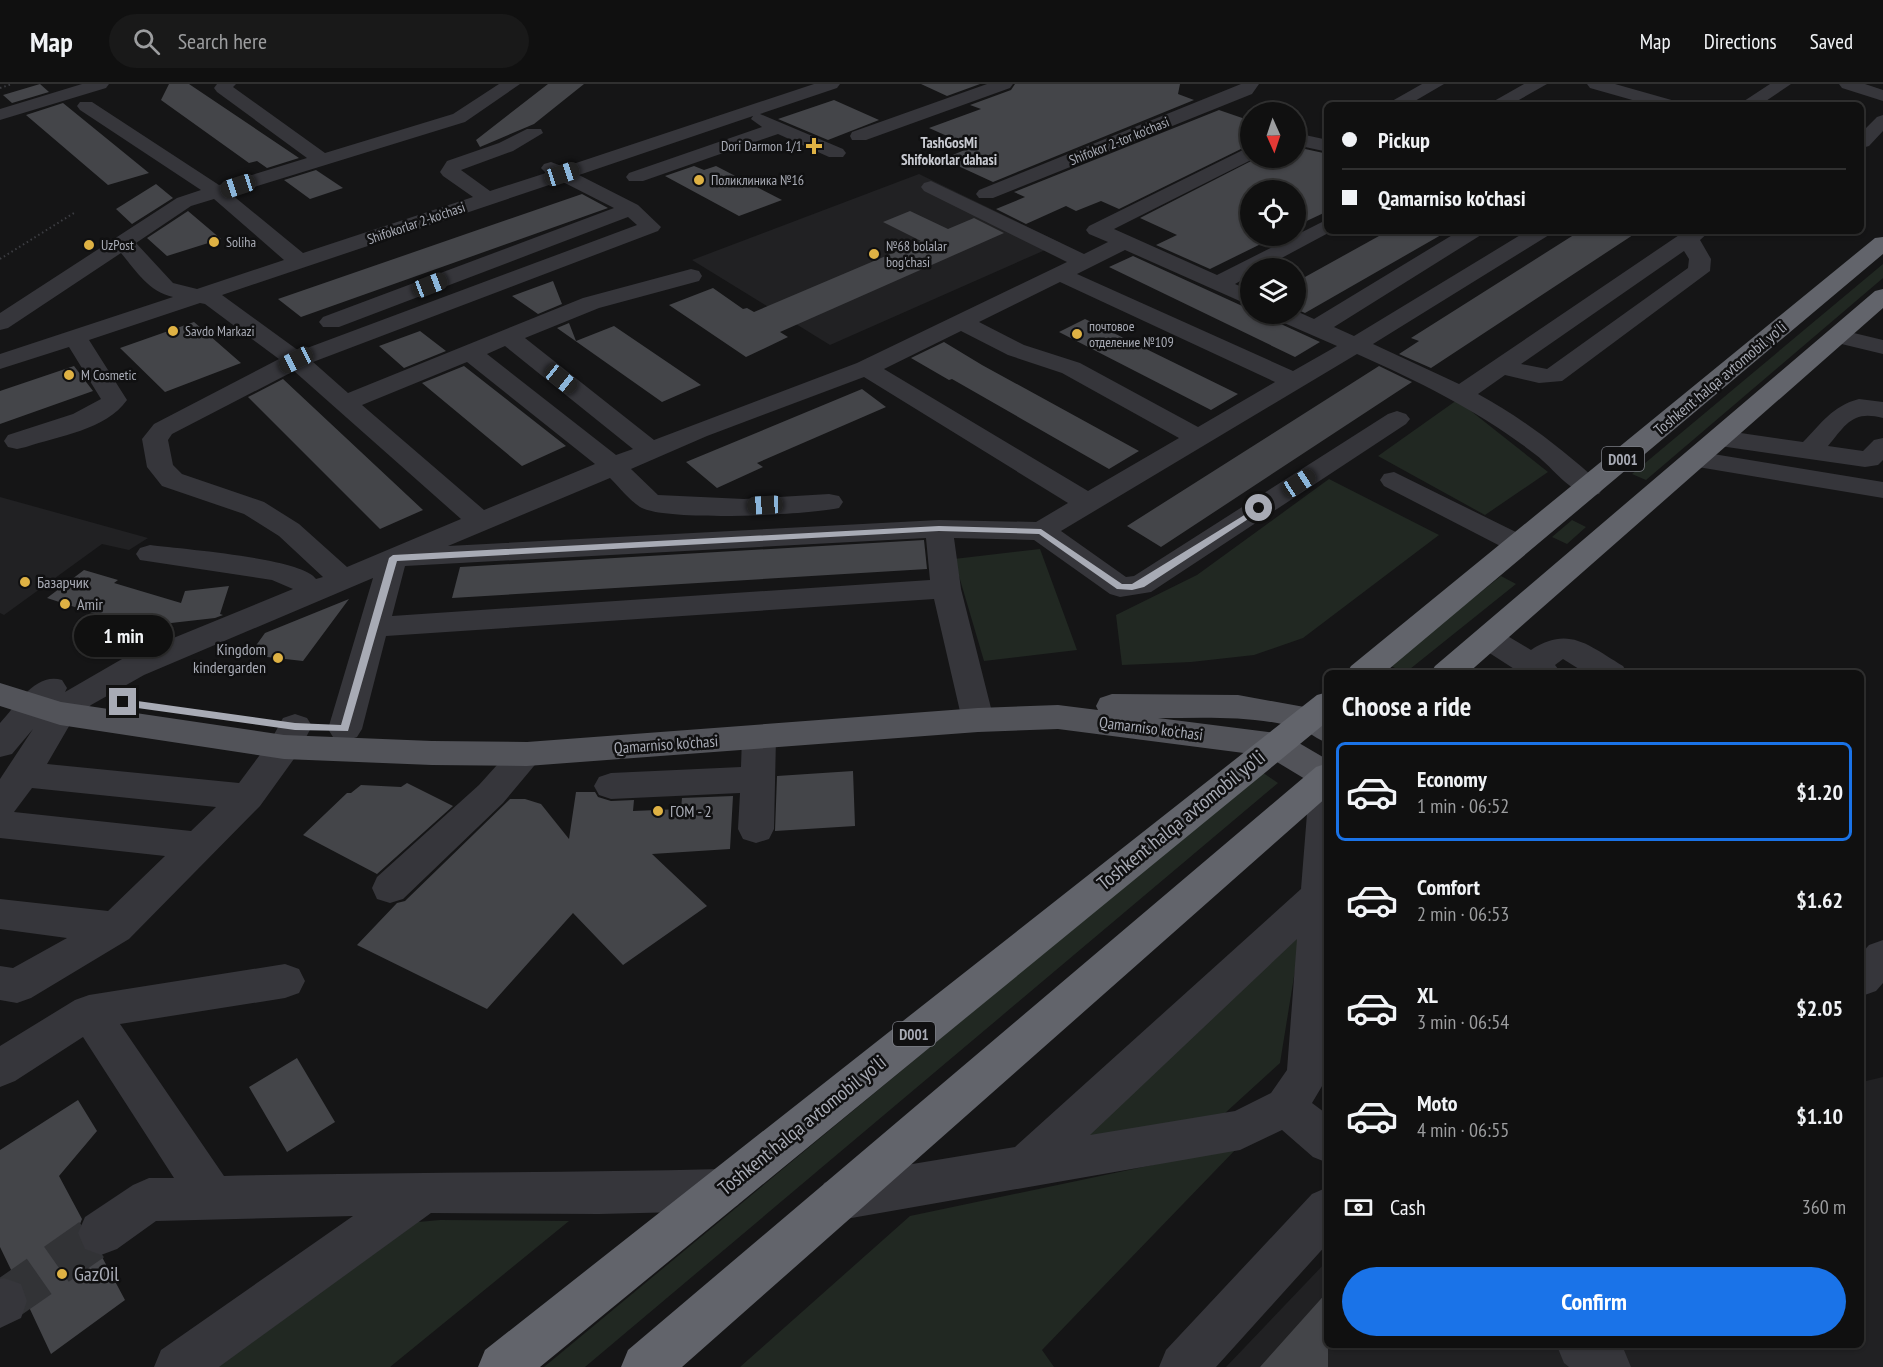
<!DOCTYPE html>
<meta charset="utf-8">
<style>
body{margin:0;font-family:"PT Sans Narrow",sans-serif;background:#191919;color:#f1f3f6;height:100vh;display:flex;flex-direction:column;font-size:22px;white-space:nowrap}
*{box-sizing:border-box;margin:0}
p{font-size:20px;color:#9c9d9f}
.icon{flex:none;width:33px;height:33px;fill:none;stroke:currentColor;stroke-width:2;stroke-linecap:round;stroke-linejoin:round}
.map{position:relative;flex:1;overflow:hidden}
.side{position:absolute;left:1324px;top:586px;width:540px;height:678px;display:flex;flex-direction:column;background:#101010;border-radius:9px;box-shadow:0 2px 4px #0004,0 0 0 2px #303030}
.side>*{flex:none}
.banner{position:absolute;left:1324px;top:18px;width:540px;height:132px;border-radius:9px;box-shadow:0 2px 4px #0004,0 0 0 2px #303030;display:grid;align-content:center;height:132px;padding:0 18px;background:#101010}
.needle{width:39px;rotate:177deg}
.buttons{position:absolute;left:1240px;top:18px;display:grid;gap:12px}
.buttons a{display:grid;place-items:center;width:66px;height:66px;border-radius:50%;background:#101010;box-shadow:0 2px 4px #0004,0 0 0 2px #303030;font-size:30px}
.end{position:absolute;width:27px;height:27px;margin:-14px;border:8px solid #a8abb5;background:#111;box-shadow:0 0 0 3px #111}
.from{border-radius:50%}
.bubble{position:absolute;height:42px;border-radius:21px;background:#101010;box-shadow:0 2px 4px #0004,0 0 0 2px #303030;font-size:20px;font-weight:800;line-height:42px;text-align:center}
.car{position:absolute;width:18px;height:36px;margin:-18px -9px;border-radius:8px;box-shadow:0 0 4px 2px #0007;background:linear-gradient(#222 24%,#8ab4d8 0 40%,#222 0 76%,#8ab4d8 0 86%,#222 0)}
.banner b{display:flex;align-items:center;gap:21px;height:57px;font-size:22px}
.banner b+b{border-top:2px solid #303030}
.banner i{width:15px;height:15px;background:#f1f3f6}
ul{padding:0;list-style:none}
li{display:flex;align-items:center;gap:18px;height:99px;margin:0 12px 9px;padding:0 6px;border:3px solid transparent;border-radius:9px}
li div{flex:1}
li b{display:block;font-size:22px}
li em{font-style:normal;font-weight:800}
li.current{border-color:#1a73e8}
li>.icon{width:54px;height:54px;stroke-width:1.5}
h2{padding:0 18px;font-size:27px;line-height:72px}
.pay{display:flex;align-items:center;gap:15px;height:66px;padding:0 18px;font-size:22px}
.pay p{margin-inline-start:auto}
.button{display:flex;gap:12px;margin-top:auto;padding:12px 18px}
.button a{flex:1;height:69px;border-radius:36px;background:#1a73e8;color:#fff;font-size:24px;font-weight:800;line-height:69px;text-align:center}
header{display:flex;align-items:center;gap:36px;box-sizing:border-box;height:84px;padding:0 30px;background:#101010;border-bottom:2px solid #303030}
header strong{font-size:28px}
nav{display:flex;gap:33px;margin-inline-start:auto;font-size:21px}
.search{width:420px;height:54px;background:#191919;display:flex;align-items:center;gap:15px;box-sizing:border-box;padding:0 21px;border-radius:33px;color:#9c9d9f;font-size:22px}
.map>svg:first-child{display:block}
.built{fill:#212123}
.green{fill:#212822}
.building{fill:#444549}
.lines{fill:none;stroke-linecap:round;stroke-linejoin:round}
.minor-tunnel{stroke:#323336;stroke-width:43;stroke-dasharray:43 21;stroke-linecap:butt}
.path{stroke:#3c3d42;stroke-width:2;stroke-dasharray:1.5 3;stroke-linecap:butt}
.minor{fill:#36363b;fill-rule:evenodd}
.major{fill:#525359;fill-rule:evenodd}
.highway{fill:#62646b;fill-rule:evenodd}
.route{fill:#a8abb5}
.poi-dot{fill:#dfb244;stroke:#101011;stroke-width:2}
.labels{text-anchor:middle;dominant-baseline:central;stroke-width:5;stroke-linejoin:round;paint-order:stroke}
.far-street-label{font-size:14px;fill:#a8abb5;stroke:#101011}
.far-poi-label{font-size:14px;fill:#a8abb5;stroke:#101011;text-anchor:start}
.far-neighbourhood-label{font-size:15px;font-weight:bold;fill:#c8cad1;stroke:#101011}
.shield{fill:#101011;stroke:#7a7c84;stroke-width:1.5}
.shield-label{font-size:15px;font-weight:bold;fill:#a8abb5}
.street-label{font-size:16px;fill:#a8abb5;stroke:#101011}
.poi-label{font-size:16px;fill:#a8abb5;stroke:#101011;text-anchor:start}
.near-street-label{font-size:20px;fill:#a8abb5;stroke:#101011}
.near-poi-label{font-size:20px;fill:#a8abb5;stroke:#101011;text-anchor:start}
</style>
<header>
<strong>Map</strong>
<div class="search"><svg class="icon" aria-label="search" viewBox="0 0 24 24"><circle cx="10" cy="10" r="6"/><path d="M15 15l6 6"/></svg>Search here</div>
<nav><a>Map</a><a>Directions</a><a>Saved</a></nav>
</header>
<div class="map">
<svg width="1883" height="1283" viewBox="0 0 1883 1283">
<rect width="100%" height="100%" fill="#151516"/>
<!-- built -->
<path class="built" d="M919,90L1061,159L830,261L692,176Z
M0,413L148,454L129,466L102,460L4,531L0,529Z
M1883,993V1283H1226L1327,1177L1328,1262H1862V998Z"/>
<!-- green -->
<path class="green" d="M1883,180V194L1646,396L1632,390Z
M1457,316L1548,388L1485,431L1378,372Z
M1329,395L1439,451L1303,554L1254,571L1191,578L1122,581L1116,531L1197,491Z
M1572,436L1586,443L1567,460L1552,453Z
M1040,465L1077,566L984,577L954,475Z
M1501,492L1516,500L1405,589L1389,581Z
M1262,688L1278,699L585,1283H544Z
M1303,837L1280,979L1224,1030L1077,1056Z
M1238,1063L1042,1266L1054,1283H740L910,1132Z
M440,1136L569,1137L390,1283H218L418,1138Z"/>
<!-- building -->
<path class="building" d="M40,0L49,8L12,19L3,11Z
M169,0H189L299,74L267,84L257,77L249,79L161,16Z
M548,0H584L534,40L480,63L476,56Z
M921,0H980L947,12Z
M1015,0H1180L1178,10L1194,16L993,98L943,75L972,63L929,44L981,25L970,21L1011,6Z
M834,16L879,36L828,56L778,35Z
M63,19L149,89L108,101L26,31Z
M1219,26L1251,37V60L1119,125L1101,117L1076,127L1066,122L1026,140L996,125L1025,113L1014,108Z
M1296,63L1328,70V127L1296,142V106H1251V152H1277L1210,185L1156,161L1177,151L1140,134L1257,74H1296Z
M694,82L704,86L716,82L782,116L739,132L665,92Z
M316,86L343,104L310,115L284,96Z
M156,100L173,114L132,140L116,125Z
M582,110L608,124L301,233L278,215Z
M188,127L221,155L167,172L147,154Z
M910,127L948,145L974,134L1004,149L780,248L788,253L746,273L669,221L713,204L743,225L747,224L754,228L921,157L883,138Z
M1388,147H1448L1305,229L1296,225V198Z
M1580,147H1639L1431,284L1399,270L1419,257L1411,254Z
M1133,172L1251,226V230H1259L1320,258L1295,273L1109,183Z
M553,197L562,220L538,230L512,212Z
M1085,235L1238,310L1211,326L1059,248Z
M194,238L241,279L165,308L120,264Z
M569,239L576,257L614,242L701,301L662,318L557,244Z
M420,247L446,267L404,284L379,262Z
M944,258L982,281L1139,367L1109,385L952,295L949,296L911,274Z
M74,282L93,307L0,340V307Z
M464,282L566,362L522,382L422,299Z
M1379,282L1412,298L1161,463L1127,442Z
M283,295L423,426L380,445L248,313Z
M862,305L886,323L757,379L763,383L717,404L686,378Z
M924,456L927,485L452,514L460,483Z
M84,486L118,496L114,499L181,519L185,507L229,502L220,530L223,531L215,534L136,543L47,514Z
M349,515L303,577L249,571L265,549Z
M853,687L855,742L775,747L777,692Z
M407,699L453,722L377,790L303,751L347,709H351L361,701L401,703Z
M576,708H595L598,713L611,717L634,716L633,727L681,725L682,714L733,712L730,765L652,770L707,822L623,881L573,829L487,925L357,861L397,819L405,817L510,715H525L541,720L569,755Z
M297,974L335,1038L287,1068L249,1003Z
M78,1016L97,1047L59,1092L82,1135L76,1150L83,1166L102,1173L125,1216L51,1270L28,1221L29,1216L23,1199L16,1196L0,1163V1066Z
M1328,1207V1283H1260Z"/>
<g class="lines">
<!-- minor-tunnel -->
<path class="minor-tunnel" d="M4,1217L101,1149"/>
<!-- path -->
<path class="path" d="M0,4L12,0
M0,175L74,129"/>
<!-- minor -->
<path class="minor" d="M82,0H109L106,4L0,36V25Z
M217,0H236L233,3L325,69L453,30L499,0H520L465,38L231,110L303,169L473,113L443,92L440,88L447,77L499,59L527,45H541L543,49L513,67L461,86L490,107L546,89L541,84L544,80L551,78L564,83L814,0H840L837,4L760,30L843,65L846,69L843,73H829L778,50L643,97H629L626,93L629,89L762,43L751,35L753,32L579,91L638,121L661,143L658,147L313,278L348,309L583,214L691,185L699,187L702,192L699,197L599,224L525,254L654,356L857,279L1067,178L924,107L921,103L924,99L931,97L1084,170L1108,158L1089,150L1086,146L1089,142L1251,62V74H1255L1114,145L1217,191L1328,135V147H1332L1263,184H1251V191L1235,200L1251,207V222L1125,166L1077,190L1293,287L1337,262L1275,235L1272,230H1296V227L1314,235L1459,147H1485L1481,151L1334,243L1354,252L1527,147H1553L1549,151L1373,260L1459,300L1685,147H1710L1700,156L1711,175L1710,187L1562,297L1539,299L1505,291L1478,310C1522,334 1561,364 1599,398L1603,404L1599,410C1574,416 1555,385 1536,371C1481,328 1420,298 1357,270L1061,447L1126,493L1134,492L1388,330L1397,327L1406,330L1410,335L1406,340L1151,508L1120,513L1110,510L1034,456L954,454L961,505L994,636L990,644L978,648L966,644L962,636L934,515L386,552L362,645L357,653L345,657L333,653L328,645L373,494L144,591L91,621L72,637L47,680L239,699L271,656L283,634L295,630L307,634L312,642L296,672L260,722L129,855L31,914L17,919L0,916V882L13,884L67,854L0,845V815L108,827L165,772L0,754V695L33,645L12,670L0,673V639C17,621 35,588 62,596L67,604L65,608L122,575L293,505L272,496L140,476L136,470L140,464L150,461C180,465 303,474 316,495L323,493L279,452L244,430L162,402L147,383L142,355L154,340L279,275L205,220L200,219L89,256L127,316C106,346 58,352 26,363L17,365L8,363L4,357L8,351L73,330L101,315L69,263L0,285V270L173,213C148,207 137,188 121,169L8,244L0,246V229L177,114L201,106L80,26L77,22L80,18H92L219,101L307,74L217,8L214,4ZM561,97L614,124L323,233L319,238L323,243H339L628,133L637,141L299,267L222,211ZM214,115L284,176L197,205L173,199L136,159L191,122ZM1684,167L1689,175L1688,184L1547,285L1521,280ZM1060,198L1275,298L1198,343L1080,279L1024,261L979,238ZM961,247L1008,271L1062,289L1179,354L1088,407L884,285ZM505,262L633,365L616,371L487,270ZM467,278L595,380L484,426L362,321ZM294,287L461,435L347,483L299,440L264,418L182,390L173,381L168,356L172,350ZM864,293L1068,419L1036,438L939,436L448,462L610,394C619,403 629,416 640,423C664,438 808,431 839,424L843,418L839,412L829,410L744,415L658,411L631,385L707,352ZM926,454L930,496L392,532L405,482ZM32,704L216,723L191,747L14,728Z
M987,0H1013L1010,4L866,56H852L850,52L852,48Z
M1241,0H1259L1252,10L993,114H979L976,110L979,106Z
M1422,0H1444L1408,21H1385Z
M1524,0H1547L1510,21H1487Z
M1587,0H1615L1675,17L1678,21H1650L1590,4Z
M1770,0H1791L1760,21H1738Z
M1839,0H1865L1883,6V17L1842,4Z
M1883,31V47L1869,62L1862,64V48L1877,33Z
M1296,49L1328,56V68L1296,61Z
M1837,245L1883,256V270L1829,257L1825,252L1829,247Z
M1859,315L1883,318V334C1853,326 1846,340 1828,362L1863,367L1874,356L1883,354V376L1878,381L1865,383L1720,362L1711,360L1707,354L1711,348L1720,346L1803,358C1821,340 1832,322 1859,315Z
M1695,367L1883,398V414L1686,381L1682,375L1686,369Z
M1394,388L1528,454L1532,460L1528,466L1518,469L1508,466L1384,402L1380,396L1384,390Z
M1488,544L1499,547L1531,566C1569,541 1589,562 1623,582L1628,590H1587L1563,575L1555,581L1562,590H1522L1477,561L1473,554L1477,547Z
M759,641L771,644L776,653L774,745L769,755L756,759L743,755L738,745L740,709L611,715L599,711L594,702L599,693L611,689L741,683L742,653L747,644Z
M527,658L539,661L544,670L503,719L403,815L390,819L377,815L372,804L377,793L479,701L515,661Z
M1328,679V992L1312,1019L1328,1031V1079L1313,1073L1282,1046L1240,1066L840,1136L824,1129L818,1114L824,1099L840,1092L1015,1063L1301,805L1310,692L1315,683ZM1297,855L1287,986L1271,1009L1235,1027L1090,1051Z
M1883,856V899L1876,907L1862,912V869L1869,861Z
M285,880L299,885L305,897L299,909L285,914L120,940L224,1092C390,1088 556,1089 722,1085L738,1091L744,1106L738,1121L722,1127L599,1130L431,1129L219,1283H154L161,1266L353,1132L156,1137L117,1165L101,1171L85,1165L78,1149L85,1133L133,1101L149,1094H174L83,953L15,997L0,1003V962L75,916L89,911Z
M1328,1103V1159L1216,1283H1159L1166,1266L1312,1110Z
M4,1194L21,1200L27,1217L21,1234L0,1244V1195Z
M1557,1262H1619L1624,1266L1631,1283H1569L1564,1279Z"/>
<!-- major -->
<path class="major" d="M0,599L61,618L284,651L432,657L527,658L978,624L1058,621L1098,626L1096,622L1100,614L1112,610L1238,611L1321,626L1328,630V659C1317,656 1309,647 1298,644C1254,631 1204,634 1158,634L1275,649L1287,652L1328,676V705L1315,701L1267,672L1058,645L978,648L527,682L432,681L284,675L60,641L0,622Z"/>
<!-- highway -->
<path class="highway" d="M1883,153V170L1383,590H1346L1351,582L1875,154Z
M1883,205V224L1467,590H1430L1435,582L1875,207Z
M1328,608V637L540,1283H478L485,1266L1317,611Z
M1328,679V712L682,1283H621L628,1266L1316,683Z"/>
</g>
<!-- route -->
<path class="route" d="M1259,422L1262,426L1144,503L1132,506L1117,505L1039,450L939,447L397,477L348,647L295,646L123,622L118,618L123,615L295,639L341,641L389,474L393,471L939,442L1041,445L1122,500H1132Z"/>
<!-- markers -->
<g class="poi-dot">
<path d="M811 53h6v6h6v6h-6v6h-6v-6h-6v-6h6z"/>
<circle cx="699" cy="96" r="6"/>
<circle cx="214" cy="158" r="6"/>
<circle cx="89" cy="161" r="6"/>
<circle cx="874" cy="170" r="6"/>
<circle cx="173" cy="247" r="6"/>
<circle cx="1077" cy="250" r="6"/>
<circle cx="69" cy="291" r="6"/>
<circle cx="25" cy="498" r="6"/>
<circle cx="65" cy="520" r="6"/>
<circle cx="278" cy="574" r="6"/>
<circle cx="658" cy="727" r="6"/>
<circle cx="62" cy="1190" r="6"/>
</g>
<g class="labels">
<!-- far-street labels -->
<g class="far-street-label">
<text transform="translate(1119 57) rotate(-22)">Shifokor 2-tor ko'chasi</text>
<text transform="translate(416 139) rotate(-19)">Shifokorlar 2-ko'chasi</text>
</g>
<!-- far-poi labels -->
<g class="far-poi-label">
<text x="802" y="62" text-anchor="end">Dori Darmon 1/1</text>
<text x="711" y="96">Поликлиника №16</text>
<text x="226" y="158">Soliha</text>
<text x="101" y="161">UzPost</text>
<text x="886" y="162">№68 bolalar<tspan x="886" dy="16">bog'chasi</tspan></text>
<text x="1089" y="242">почтовое<tspan x="1089" dy="16">отделение №109</tspan></text>
<text x="185" y="247">Savdo Markazi</text>
<text x="81" y="291">M Cosmetic</text>
</g>
<!-- far-neighbourhood labels -->
<g class="far-neighbourhood-label">
<text x="949" y="58">TashGosMi<tspan x="949" dy="17">Shifokorlar dahasi</tspan></text>
</g>
<!-- shield labels -->
<g class="shield">
<rect x="1602" y="363" width="42" height="24" rx="4.5"/>
<rect x="893" y="938" width="42" height="24" rx="4.5"/>
</g>
<g class="shield-label">
<text x="1623" y="375">D001</text>
<text x="914" y="950">D001</text>
</g>
<!-- street labels -->
<g class="street-label">
<text transform="translate(1720 294) rotate(-40)">Toshkent halqa avtomobil yo'li</text>
<text transform="translate(1151 644) rotate(7)">Qamarniso ko'chasi</text>
<text transform="translate(666 660) rotate(-4)">Qamarniso ko'chasi</text>
</g>
<!-- poi labels -->
<g class="poi-label">
<text x="37" y="498">Базарчик</text>
<text x="77" y="520">Amir</text>
<text x="266" y="565" text-anchor="end">Kingdom<tspan x="266" dy="18">kindergarden</tspan></text>
<text x="670" y="727">ГОМ - 2</text>
</g>
<!-- near-street labels -->
<g class="near-street-label">
<text transform="translate(1181 736) rotate(-39)">Toshkent halqa avtomobil yo'li</text>
<text transform="translate(802 1041) rotate(-39)">Toshkent halqa avtomobil yo'li</text>
</g>
<!-- near-poi labels -->
<g class="near-poi-label">
<text x="74" y="1190">GazOil</text>
</g>
</g>
</svg>
<div class="buttons">
<a><svg class="needle" viewBox="-14 -14 28 28"><path d="M0-13l5 13h-10z" fill="#e53935"/><path d="M0 13l5-13h-10z" fill="#9c9d9f"/></svg></a>
<a><svg class="icon" aria-label="locate" viewBox="0 0 24 24"><circle cx="12" cy="12" r="6"/><path d="M12 2v4M12 18v4M2 12h4M18 12h4"/></svg></a>
<a><svg class="icon" aria-label="layers" viewBox="0 0 24 24"><path d="M12 4l9 5-9 5-9-5zM3 14l9 5 9-5"/></svg></a>
</div>
<i class="end from" style="left:1259px;top:424px"></i>
<i class="end" style="left:123px;top:618px"></i>
<div class="bubble" style="left:74px;top:531px;width:99px">1 min</div>
<i class="car" style="left:562px;top:90px;rotate:72deg"></i>
<i class="car" style="left:238px;top:102px;rotate:252deg"></i>
<i class="car" style="left:430px;top:201px;rotate:69deg"></i>
<i class="car" style="left:296px;top:276px;rotate:243deg"></i>
<i class="car" style="left:561px;top:295px;rotate:129deg"></i>
<i class="car" style="left:1299px;top:399px;rotate:57deg"></i>
<i class="car" style="left:765px;top:421px;rotate:267deg"></i>
<div class="banner">
<b><i class="from"></i>Pickup</b>
<b><i></i>Qamarniso ko'chasi</b>
</div>
<section class="side">
<h2>Choose a ride</h2>
<ul>
<li class="current"><svg class="icon" aria-label="car" viewBox="0 0 24 24"><path d="M5 17H2v-5l4-1 3-4h7l3 4 3 1v5h-3M9 17h6M6 11h13"/><circle cx="7" cy="17" r="2"/><circle cx="17" cy="17" r="2"/></svg><div><b>Economy</b><p>1 min · 06:52</p></div><em>$1.20</em></li>
<li><svg class="icon" aria-label="car" viewBox="0 0 24 24"><path d="M5 17H2v-5l4-1 3-4h7l3 4 3 1v5h-3M9 17h6M6 11h13"/><circle cx="7" cy="17" r="2"/><circle cx="17" cy="17" r="2"/></svg><div><b>Comfort</b><p>2 min · 06:53</p></div><em>$1.62</em></li>
<li><svg class="icon" aria-label="car" viewBox="0 0 24 24"><path d="M5 17H2v-5l4-1 3-4h7l3 4 3 1v5h-3M9 17h6M6 11h13"/><circle cx="7" cy="17" r="2"/><circle cx="17" cy="17" r="2"/></svg><div><b>XL</b><p>3 min · 06:54</p></div><em>$2.05</em></li>
<li><svg class="icon" aria-label="car" viewBox="0 0 24 24"><path d="M5 17H2v-5l4-1 3-4h7l3 4 3 1v5h-3M9 17h6M6 11h13"/><circle cx="7" cy="17" r="2"/><circle cx="17" cy="17" r="2"/></svg><div><b>Moto</b><p>4 min · 06:55</p></div><em>$1.10</em></li>
</ul>
<div class="pay"><svg class="icon" aria-label="cash" viewBox="0 0 24 24"><path d="M3 7h18v10H3z"/><circle cx="12" cy="12" r="2"/></svg>Cash<p>360 m</p></div>
<div class="button"><a>Confirm</a></div>
</section>
</div>
